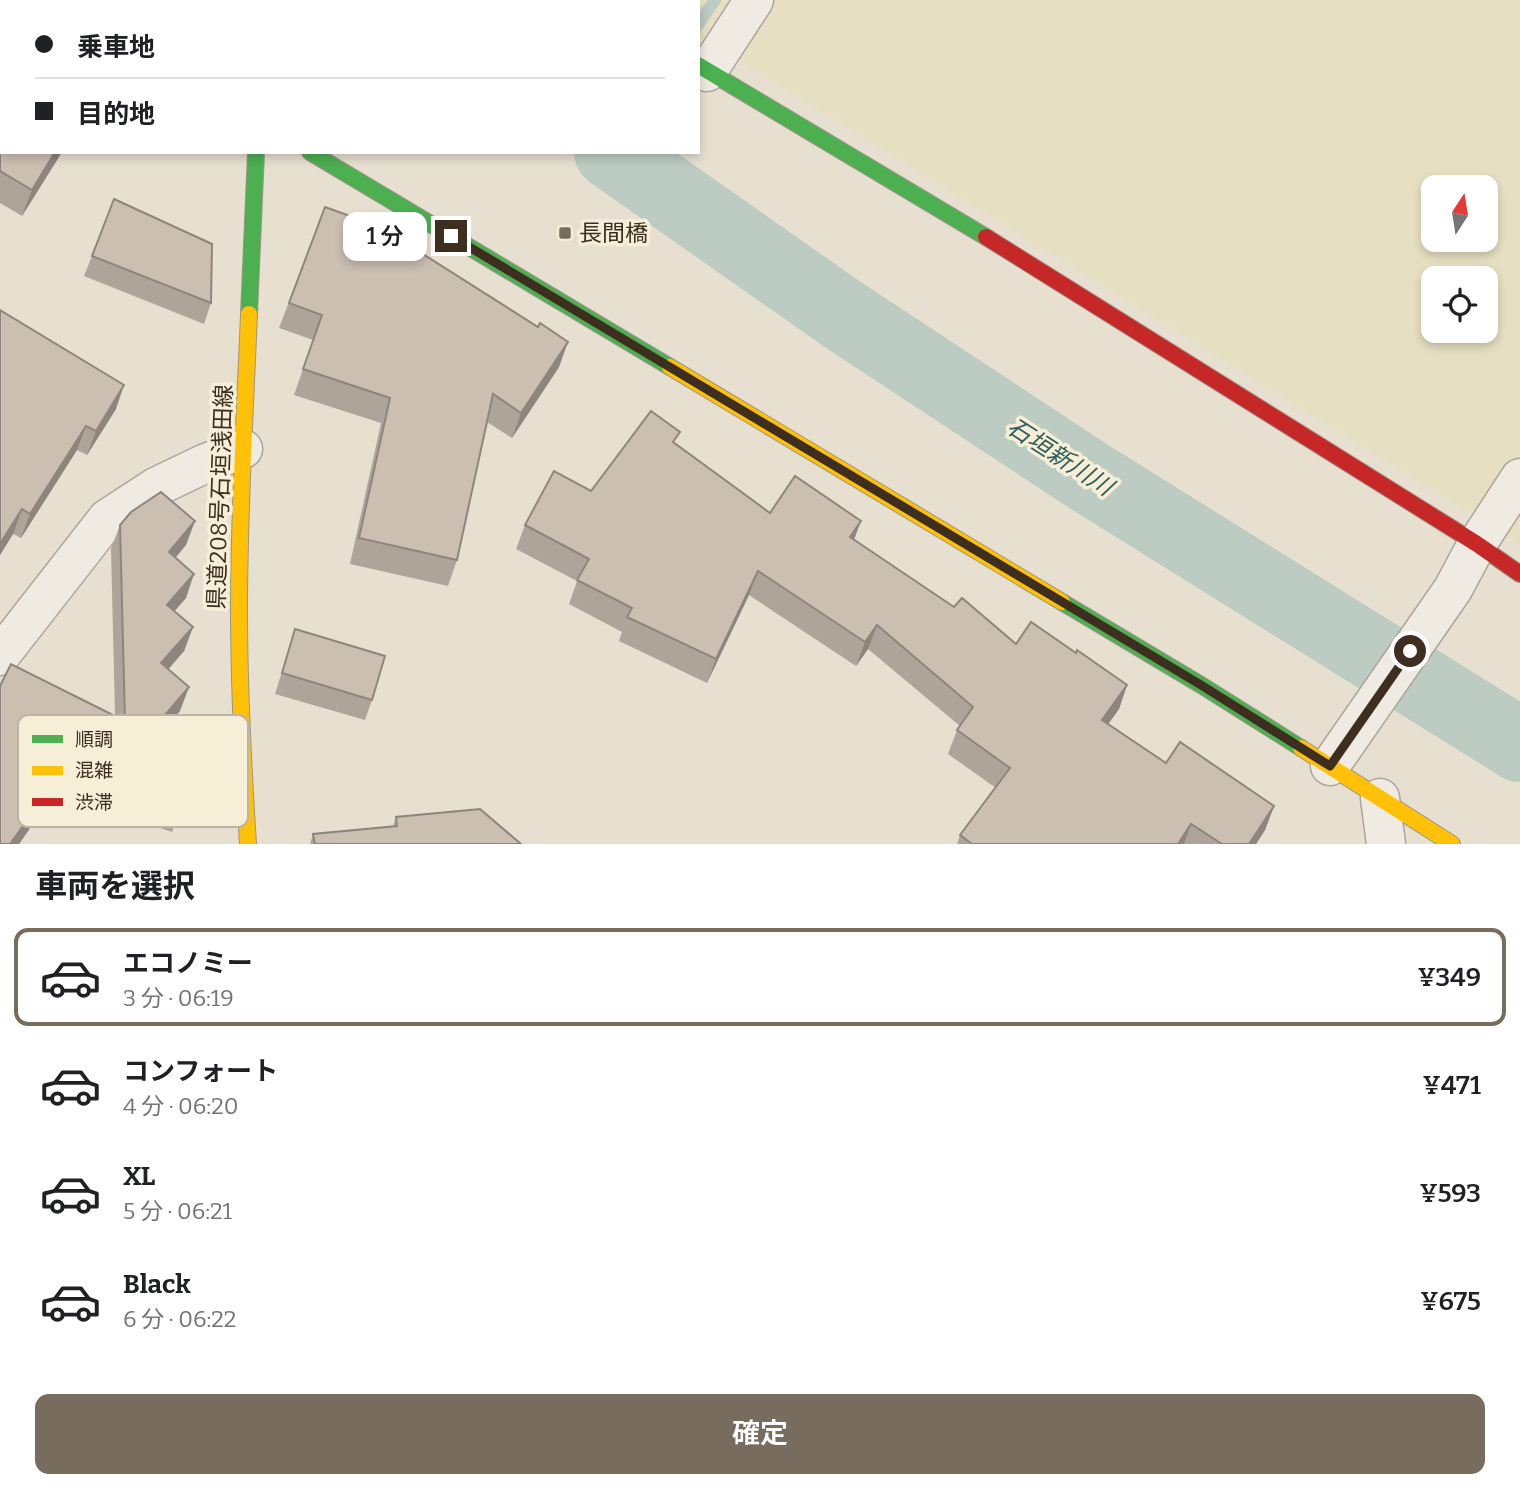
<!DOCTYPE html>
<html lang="ja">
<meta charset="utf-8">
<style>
body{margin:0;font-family:Bitter,"Noto Sans JP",serif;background:#f6f6f6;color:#202124;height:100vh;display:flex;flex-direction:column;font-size:26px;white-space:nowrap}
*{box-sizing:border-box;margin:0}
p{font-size:23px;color:#757577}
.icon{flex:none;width:38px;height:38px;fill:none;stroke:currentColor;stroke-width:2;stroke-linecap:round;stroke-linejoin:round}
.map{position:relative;height:844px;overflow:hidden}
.panel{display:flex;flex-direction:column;background:#fff;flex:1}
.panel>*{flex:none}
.top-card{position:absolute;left:0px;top:0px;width:700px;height:154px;box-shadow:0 4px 10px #0003;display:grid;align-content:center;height:154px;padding:0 35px;background:#fff}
.needle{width:46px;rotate:12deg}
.fabs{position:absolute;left:1421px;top:175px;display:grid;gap:14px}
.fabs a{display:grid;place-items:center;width:77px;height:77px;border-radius:14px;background:#fff;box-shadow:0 4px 10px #0003;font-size:35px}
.end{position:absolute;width:32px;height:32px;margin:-16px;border:9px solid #3d2e20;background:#fff;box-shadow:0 0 0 4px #fff}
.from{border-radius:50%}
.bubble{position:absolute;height:49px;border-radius:14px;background:#fff;box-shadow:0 4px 10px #0003;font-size:23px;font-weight:600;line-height:49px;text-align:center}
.top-card b{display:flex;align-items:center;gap:24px;height:66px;font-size:26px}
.top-card b+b{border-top:2px solid #e0e0e0}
.top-card i{width:18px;height:18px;background:#202124}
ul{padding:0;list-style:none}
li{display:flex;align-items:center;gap:21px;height:98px;margin:0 14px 10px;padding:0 21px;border:4px solid transparent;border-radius:14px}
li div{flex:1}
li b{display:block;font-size:26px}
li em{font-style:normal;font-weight:600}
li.selected{border-color:#786c5e}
li>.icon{width:63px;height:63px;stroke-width:1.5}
h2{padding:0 35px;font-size:32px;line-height:84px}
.button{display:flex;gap:14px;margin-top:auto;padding:14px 35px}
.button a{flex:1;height:80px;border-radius:14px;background:#786c5e;color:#fff;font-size:28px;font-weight:600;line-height:80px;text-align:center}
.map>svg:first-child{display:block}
.farmland{fill:#e6dfc2;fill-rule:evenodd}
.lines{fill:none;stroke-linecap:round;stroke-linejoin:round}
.stream{stroke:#bcccc2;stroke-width:12}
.river{stroke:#bcccc2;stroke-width:74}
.street-casing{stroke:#ada599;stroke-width:41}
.fast-casing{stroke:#9c958a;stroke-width:18}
.slow-casing{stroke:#9c958a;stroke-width:18}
.jam-casing{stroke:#9c958a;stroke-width:18}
.street{stroke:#efebe3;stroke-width:38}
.fast{stroke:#4caf50;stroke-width:16}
.slow{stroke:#ffc107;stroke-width:16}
.jam{stroke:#c62828;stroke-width:16}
.wall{fill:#afa499}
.shaded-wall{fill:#8e867d}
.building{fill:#cbbfb2;stroke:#8e867d;stroke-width:2}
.route{stroke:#3d2e20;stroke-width:9}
.poi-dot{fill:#786c5e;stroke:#f7eed8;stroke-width:2.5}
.labels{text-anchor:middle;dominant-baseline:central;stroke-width:7;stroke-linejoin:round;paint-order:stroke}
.poi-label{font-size:23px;fill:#3d2e20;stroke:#f7eed8;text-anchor:start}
.street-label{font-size:23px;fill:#3d2e20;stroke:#f7eed8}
.water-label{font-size:24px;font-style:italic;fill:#2f5d5a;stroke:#f7eed8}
.key{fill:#f7eed8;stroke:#bfb4a1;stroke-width:2}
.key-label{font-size:19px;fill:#3d2e20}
</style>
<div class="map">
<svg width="1520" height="844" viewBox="0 0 1520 844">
<rect width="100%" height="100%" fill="#e7e0d1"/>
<!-- farmland -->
<path class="farmland" d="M642,0H1520V544L698,35V2H645ZM1433,187H1486V240H1433ZM1433,278H1486V331H1433Z"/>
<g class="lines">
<!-- stream -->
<path class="stream" d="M698,25L715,0
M613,153V152"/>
<!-- river -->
<path class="river" d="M362,0L365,2
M611,152L842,314L1088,476L1520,745"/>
<defs>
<path id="street" d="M595,0L598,2
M670,2L672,0
M707,72L754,0
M0,656L107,519L156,487L206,463L243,449
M1330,766L1453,589L1477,544L1520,478
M1380,798L1386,844"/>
<path id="fast" d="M262,0V2
M698,65L986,237
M310,152L670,367
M249,314L256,152
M1062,602L1201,685L1301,748"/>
<path id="slow" d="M77,0L80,2
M670,367L1062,602
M1301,748L1452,844
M248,844C243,766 239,687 239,609C239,511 245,412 249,314"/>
<path id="jam" d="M986,237L1477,544L1520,574"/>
</defs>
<!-- street casing -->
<use href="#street" class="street-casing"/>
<!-- fast casing -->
<use href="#fast" class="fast-casing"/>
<!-- slow casing -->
<use href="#slow" class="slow-casing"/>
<!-- jam casing -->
<use href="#jam" class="jam-casing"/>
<!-- street -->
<use href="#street" class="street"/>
<!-- fast -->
<use href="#fast" class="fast"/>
<!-- slow -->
<use href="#slow" class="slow"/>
<!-- jam -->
<use href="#jam" class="jam"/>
</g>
<!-- wall -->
<path class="wall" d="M0,0L62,152L22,216L0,203Z
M325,207L396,237L559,367L512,438L487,422L457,560L448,586L350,564L381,423L294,395L313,340L279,328Z
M92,256L211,303L204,324L84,276Z
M0,310L116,409L87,455L77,450L21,538L13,534L0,555Z
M676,444L770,513L854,540L954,607L1016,644L1076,653L1127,685L1119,709L1108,724L1166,763L1274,806L1265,830L1256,844H957L960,835L996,788L948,754L957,730L960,726L868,649L856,666L749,595L707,683L619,641L622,632L569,604L577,581L516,549L525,525L591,491Z
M120,525L186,545L175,558L186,598L174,611L193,627L184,651L168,669L180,711L157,738L181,808L172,832L130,818L135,803L77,784L86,748L19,844H0V686L115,716L111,549Z
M295,629L372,700L365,720L275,694Z
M396,817L521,844H310L313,834L393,826Z"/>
<!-- shaded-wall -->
<path class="shaded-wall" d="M55,152H62L22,216L32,190Z
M568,342L559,367L512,438L521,413Z
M124,385L116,409L87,455L96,431Z
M86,426L77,450L21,538L30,514Z
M22,509L13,534L0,555V544Z
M195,521L186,545L160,576L169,552Z
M861,521L852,545L850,537Z
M758,571L749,595L707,683L716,659Z
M194,574L186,598L159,629L167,605Z
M877,625L868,649L856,666L865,642Z
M193,627L184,651L153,687L161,663Z
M1127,685L1119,709L1094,744L1102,720Z
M189,687L180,711L140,759L148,735Z
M95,725L86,748L19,844H10Z
M1274,806L1265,830L1256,844H1249Z
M1191,824L1184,844H1178Z"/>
<!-- building -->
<path class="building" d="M0,0L5,2H2V152H55L32,190L0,171Z
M114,199L212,244L211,303L92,256Z
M325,207L397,233L396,237L538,327L540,323L568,342L521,413L493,394L457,560L359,538L390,398L303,369L322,315L289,303Z
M0,310L124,385L96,431L86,426L30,514L22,509L0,544Z
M651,411L680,432L673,442L770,513L795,476L861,521L850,537L954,607L962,598L1016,644L1031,622L1076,653L1077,650L1127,685L1102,720L1166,763L1180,742L1274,806L1249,844H1222L1191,824L1178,844H972L960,835L1010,768L957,730L973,707L877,625L865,642L758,571L716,659L627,617L632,608L577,580L589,559L525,525L554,471L591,491Z
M161,492L195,521L169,552L194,574L167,605L193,627L161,663L189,687L148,735L200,752L181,808L139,794L144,779L86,760L95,725L10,844H0V686L11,664L125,721L120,525L131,512Z
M295,629L385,656L372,700L282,673Z
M480,809L521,844H315L313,834L397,826L396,817Z"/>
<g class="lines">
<!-- route -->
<path class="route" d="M451,236L1201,685L1330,766L1410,651"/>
</g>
<!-- markers -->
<rect class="poi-dot" x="558" y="226" width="14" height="14" rx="3.5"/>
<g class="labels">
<!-- poi labels -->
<g class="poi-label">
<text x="579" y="233">長間橋</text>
</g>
<!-- street labels -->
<g class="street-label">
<text transform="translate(220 497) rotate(-88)">県道208号石垣浅田線</text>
</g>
<!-- water labels -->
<g class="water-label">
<text transform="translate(1060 457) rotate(33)">石垣新川川</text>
</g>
</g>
<!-- legend -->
<rect x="18" y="715" width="230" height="112" rx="10" class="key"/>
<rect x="32" y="735" width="31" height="8" fill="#4caf50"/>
<rect x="32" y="766" width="31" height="9" fill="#ffc107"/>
<rect x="32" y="798" width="31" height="8" fill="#c62828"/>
<g class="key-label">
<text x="75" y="746">順調</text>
<text x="75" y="777">混雑</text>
<text x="75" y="809">渋滞</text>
</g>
</svg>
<div class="fabs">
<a><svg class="needle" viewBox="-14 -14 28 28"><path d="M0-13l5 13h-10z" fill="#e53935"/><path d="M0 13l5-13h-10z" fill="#757577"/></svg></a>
<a><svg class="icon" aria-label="locate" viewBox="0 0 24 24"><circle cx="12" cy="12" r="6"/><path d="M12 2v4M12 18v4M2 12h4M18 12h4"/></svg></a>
</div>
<i class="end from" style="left:1410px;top:651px"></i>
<i class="end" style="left:451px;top:236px"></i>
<div class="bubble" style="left:343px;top:212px;width:84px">1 分</div>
<div class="top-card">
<b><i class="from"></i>乗車地</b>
<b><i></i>目的地</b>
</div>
</div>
<section class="panel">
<h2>車両を選択</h2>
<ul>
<li class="selected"><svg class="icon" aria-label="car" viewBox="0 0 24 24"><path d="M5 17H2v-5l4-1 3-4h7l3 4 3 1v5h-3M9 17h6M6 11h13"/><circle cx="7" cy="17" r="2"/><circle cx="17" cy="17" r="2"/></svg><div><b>エコノミー</b><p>3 分 · 06:19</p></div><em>¥349</em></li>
<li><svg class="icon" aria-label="car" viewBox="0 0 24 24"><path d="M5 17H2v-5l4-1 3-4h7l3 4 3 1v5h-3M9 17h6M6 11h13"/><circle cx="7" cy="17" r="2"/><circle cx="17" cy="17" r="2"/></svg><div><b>コンフォート</b><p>4 分 · 06:20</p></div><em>¥471</em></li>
<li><svg class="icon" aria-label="car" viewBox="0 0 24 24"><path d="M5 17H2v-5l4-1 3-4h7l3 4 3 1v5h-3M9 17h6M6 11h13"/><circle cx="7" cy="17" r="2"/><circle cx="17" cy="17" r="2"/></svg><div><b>XL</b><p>5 分 · 06:21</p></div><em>¥593</em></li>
<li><svg class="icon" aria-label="car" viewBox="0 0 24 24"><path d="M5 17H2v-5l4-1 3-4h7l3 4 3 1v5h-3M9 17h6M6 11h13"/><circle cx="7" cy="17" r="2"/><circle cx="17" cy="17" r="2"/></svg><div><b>Black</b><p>6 分 · 06:22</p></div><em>¥675</em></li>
</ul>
<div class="button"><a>確定</a></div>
</section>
